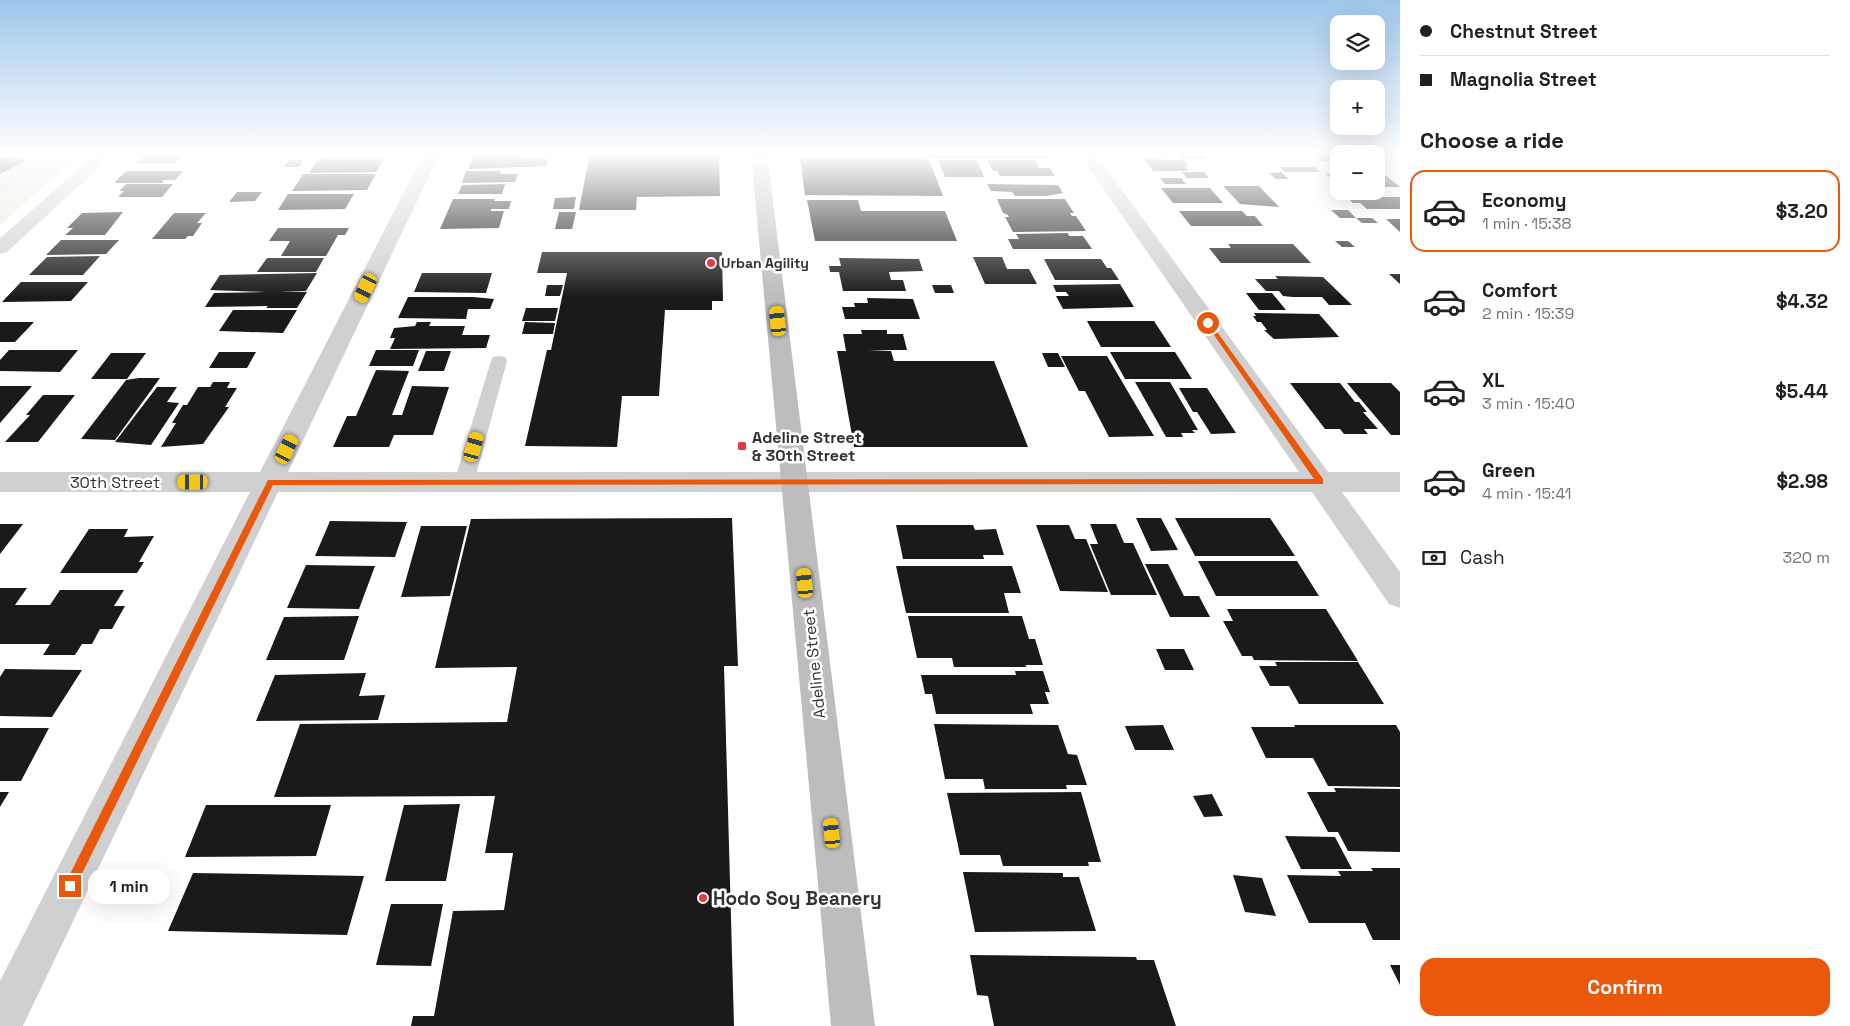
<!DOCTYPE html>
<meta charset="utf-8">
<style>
body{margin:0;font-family:"Space Grotesk",sans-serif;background:#f6f6f6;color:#202124;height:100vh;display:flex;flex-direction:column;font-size:19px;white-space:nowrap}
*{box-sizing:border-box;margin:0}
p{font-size:16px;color:#757577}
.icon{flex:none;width:28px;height:28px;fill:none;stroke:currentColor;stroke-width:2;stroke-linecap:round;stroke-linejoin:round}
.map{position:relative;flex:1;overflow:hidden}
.sheet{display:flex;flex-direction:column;background:#fff;width:450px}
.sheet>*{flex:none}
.hud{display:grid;align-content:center;height:110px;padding:0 20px;background:#fff}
.buttons{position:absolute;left:1330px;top:15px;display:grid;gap:10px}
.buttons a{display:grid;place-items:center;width:55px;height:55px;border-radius:10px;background:#fff;box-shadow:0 5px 20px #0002;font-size:25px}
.end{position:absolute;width:22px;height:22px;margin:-11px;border:6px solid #ea580c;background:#fff;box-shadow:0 0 0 2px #fff}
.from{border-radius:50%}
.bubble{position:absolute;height:35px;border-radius:15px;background:#fff;box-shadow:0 5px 20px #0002;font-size:16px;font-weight:700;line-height:35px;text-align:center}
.car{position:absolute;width:15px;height:30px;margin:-15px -8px;border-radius:6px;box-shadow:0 0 4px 1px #0007;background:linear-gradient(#f5c518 24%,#345 0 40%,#f5c518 0 76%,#345 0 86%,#f5c518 0)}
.hud b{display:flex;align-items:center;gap:18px;height:48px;font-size:19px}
.hud b+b{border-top:1px solid #e0e0e0}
.hud i{width:12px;height:12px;background:#202124}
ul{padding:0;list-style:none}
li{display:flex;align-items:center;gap:15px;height:82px;margin:0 10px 8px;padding:0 10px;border:2px solid transparent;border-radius:15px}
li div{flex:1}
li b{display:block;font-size:19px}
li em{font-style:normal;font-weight:700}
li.active{border-color:#ea580c}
li>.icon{width:45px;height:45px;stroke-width:1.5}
h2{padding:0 20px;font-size:22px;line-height:60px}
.pay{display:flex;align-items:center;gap:12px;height:55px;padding:0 20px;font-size:19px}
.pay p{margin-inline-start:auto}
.primary-button{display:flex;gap:10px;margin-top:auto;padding:10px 20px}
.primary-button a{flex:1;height:58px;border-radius:15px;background:#ea580c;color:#fff;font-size:20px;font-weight:700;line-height:58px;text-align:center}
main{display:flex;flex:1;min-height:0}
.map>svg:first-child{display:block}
.green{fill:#e6ecdf}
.building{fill:#1a1a1a}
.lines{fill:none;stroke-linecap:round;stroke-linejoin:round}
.path{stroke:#cdcdcd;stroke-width:2;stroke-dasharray:2 2;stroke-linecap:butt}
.lane{fill:#d0d0d0;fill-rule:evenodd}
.street{fill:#d0d0d0;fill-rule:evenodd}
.secondary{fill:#bdbdbd;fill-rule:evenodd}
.route{fill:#ea580c}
.poi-dot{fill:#e63946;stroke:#fff;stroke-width:2}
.labels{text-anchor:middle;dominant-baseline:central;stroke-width:5;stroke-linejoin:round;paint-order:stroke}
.far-poi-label{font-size:14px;font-weight:bold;fill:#333;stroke:#fff;text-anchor:start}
.poi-label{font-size:16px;font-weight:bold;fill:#333;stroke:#fff;text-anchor:start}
.street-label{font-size:16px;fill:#333;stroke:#fff}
.near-poi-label{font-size:19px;font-weight:bold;fill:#333;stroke:#fff;text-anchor:start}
</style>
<main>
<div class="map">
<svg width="1400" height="1026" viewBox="0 0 1400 1026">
<rect width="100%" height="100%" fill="#fff"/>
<!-- green -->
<path class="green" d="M0,153H81L0,225Z"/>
<!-- building -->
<path class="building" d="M147,153H199L197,155H182L175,163H138Z
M334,153H384L381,158H330Z
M474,153H522L520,158L514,159H548L547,166L468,169Z
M590,153H719L720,196L637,197L636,210H579Z
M921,153H1048L1051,158H923Z
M1312,153H1339V161H1321Z
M1178,155H1203L1207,159H1182Z
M0,156L28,160L0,174Z
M318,159H384L376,172L309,173Z
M800,159H929L943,196L805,195Z
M1144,159L1184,160L1189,166H1185L1189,171H1153Z
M289,160H304L299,167H284Z
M938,160H977L984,177H945Z
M987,160H1035L1039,168H1050L1055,176H1000L997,171H993Z
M1280,167H1314L1320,172H1285Z
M126,171H183L175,180H164L162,183H114Z
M466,171H501L500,174H518L515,182L462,183Z
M1182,172H1204L1209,178H1187Z
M1281,172L1289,179H1276L1269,173Z
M303,174H376L367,190L292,191Z
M1326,174H1339V185Z
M1376,174H1384L1400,187H1376Z
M1160,178H1181L1186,184H1165Z
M126,184H173L162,197H118L124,191H119Z
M505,184L502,194H458L462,185Z
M987,184L1058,185L1063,193L1046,196H1015L1012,192L991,191Z
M1223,186H1259L1279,207L1240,204Z
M1161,188H1210L1223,203H1173Z
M237,192H262L255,201L229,202Z
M288,194H354L345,209L278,210Z
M576,197L574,209H553L555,198Z
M1347,197H1400V209H1367L1360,203H1353Z
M453,199H495L494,201H511L509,209H491V211H504L499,228L440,229Z
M997,199H1065L1074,213H1070L1072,216H1076L1086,231L1013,232L1005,217H1009L1008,215L1003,213Z
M807,200H858L861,211H945L957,241H815Z
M1331,210H1348L1356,218H1340Z
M1179,211H1242L1247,216H1255L1263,226H1191Z
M123,212L105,235H65L73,228H67L82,213Z
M559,212H576L572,229H555Z
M174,213H206L197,223H202L193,236H188L185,239H152Z
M1356,218H1372L1378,223H1362Z
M1386,219H1400V232Z
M278,228H349L345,235H338L326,256H281L290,241H269Z
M1068,233L1069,236H1083L1092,249H1013L1008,239H1019L1016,234Z
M61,240H119L106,254L46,255Z
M1335,241H1348L1355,247H1342Z
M1228,244H1293L1311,263H1221L1209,248H1231Z
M542,252H722L723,301H712V310H665L659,396H622L617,447L525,446L547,350H551L567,273H537Z
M100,256L83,275H29L47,257Z
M973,257H1002L1007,269H1029L1037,284H985Z
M267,258H324L316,272H257Z
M839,258L919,259L923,271L889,272L891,280H903L906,291H843L839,272H830L829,266H841Z
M1044,259H1101L1107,268H1111L1119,280H1055Z
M317,273L306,291H280L307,292L297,308H266L268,306L205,307L214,293L265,292L210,290L220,275Z
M422,273H492L486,293L414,292Z
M1389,274H1400V284Z
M1275,276L1323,277L1352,305H1329L1322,297H1293L1283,296L1279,291H1266L1255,279H1278Z
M21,282H88L71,301L2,302Z
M1120,284L1134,307L1063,309L1056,296H1069L1066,292H1056L1053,285Z
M547,285H563L560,296H545Z
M932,285H951L954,293H935Z
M1246,293H1272L1286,310H1259Z
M408,297H473L494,299L490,309H468L466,319L398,318Z
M867,298L913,299L920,319H845L842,307H855L854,303H868Z
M526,308H558L555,321H522Z
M233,310H297L283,333L219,331Z
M1254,313L1319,314L1339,337L1274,339L1264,330H1267L1261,322H1257L1253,316H1256Z
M1087,321H1154L1171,347H1101Z
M0,322H34L15,342H0Z
M417,322H431L429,326H465L462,335H490L486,348L390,349L395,338H390L394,328L415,326Z
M525,322L555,323L553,334H522Z
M861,330H887V334H903L907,350H869L891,351L894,361H994L1028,447H854L837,351H846L843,334H862Z
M9,350H78L60,372L0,371V360Z
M376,350H419L413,366H369Z
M426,351H451L444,371H418Z
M219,352H256L247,368H209Z
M1110,352H1175L1192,379H1125Z
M111,353H146L127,379H91Z
M1042,353H1058L1065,367H1048Z
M1061,356H1107L1154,436L1109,437L1085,391H1079Z
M376,370L409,371L392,415H402L412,386L449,387L433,435H394L389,447H333L347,416H356Z
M139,378H160L115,440L81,439L126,380Z
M213,382H230L227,388H237L225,407H229L203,444L161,447L176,423H172L183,405H187L198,387H210Z
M1135,382H1170L1198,430H1192L1195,433H1181L1183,437H1166Z
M1290,383H1340L1355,402H1359L1367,412H1363L1378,429H1364L1368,434H1344L1340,429H1325Z
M1347,383H1391L1400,392V435H1391Z
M0,386H32L0,423Z
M157,387H177L167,402L179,403L151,445L115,442Z
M1179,388H1207L1236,433L1211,434L1197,412H1193Z
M43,395H75L38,442H5L30,415H26Z
M732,518L738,666H724L734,1026H411L413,1016H434L453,911L504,910L513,853H485L495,796L274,797L300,724L507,722L517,667L435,668L471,519Z
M1136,518H1161L1178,550L1151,551Z
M1175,518H1270L1295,556H1195Z
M330,521L407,522L395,557L315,556Z
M0,524H23L0,554Z
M1090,524H1116L1124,543H1133L1157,595H1111L1090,544H1098Z
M896,525H973L975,530L996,529L1004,555H983L984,559H903Z
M1036,525H1069L1075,539H1086L1108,592L1060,591Z
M421,526H467L450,596L401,597Z
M89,529H128L124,537L154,536L139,562H144L137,573H60Z
M1198,561H1297L1319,596H1216Z
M1145,564H1168L1184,596H1199L1210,617H1170Z
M306,565L375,566L359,609L287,608Z
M896,566H1012L1021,593H1004L1009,613H906Z
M0,588H27L15,605H50L60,590H124L114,606H125L112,629H100L92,644H82L75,655H43L50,644H0Z
M1227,609H1326L1358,661L1254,660L1252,656H1242L1223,621H1233Z
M359,616L344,660H266L284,617Z
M908,616H1022L1029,639H1035L1043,665H1025L1027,667H954L952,658H917Z
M1156,649H1184L1194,670H1165Z
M1275,662H1358L1384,704H1299L1289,686H1270L1259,666H1277Z
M5,669L82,670L52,717L0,716V677Z
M1015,671H1043L1050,692H1045L1049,704H1030L1033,714H936L932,694H925L921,675H1016Z
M366,673L359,696L385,695L378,720L256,721L275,675Z
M934,724L1058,725L1068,754L1077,755L1087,785H1066L1067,789H985L983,779H945Z
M1163,725L1174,750H1135L1125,726Z
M1294,725H1396L1400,732V787L1328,786L1313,758H1266L1251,727H1295Z
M0,728H49L21,781H0Z
M1334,788L1400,789V852L1348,851L1338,832H1328L1307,792H1336Z
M0,792H9L0,807Z
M1081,792L1101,862H1088L1089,866H1003L1000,855H960L947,793Z
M1212,794L1223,816L1204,817L1193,796Z
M460,804L446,881H385L404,805Z
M206,805H331L316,856L185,857Z
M1285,836L1335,837L1352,869H1301Z
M1371,868H1400V940H1373L1365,923H1309L1287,875L1341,876L1338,871H1373Z
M963,872L1063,873V877H1079L1096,931L975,932Z
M193,873L364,876L347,935L168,931Z
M1233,875L1262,878L1276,916L1245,912Z
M391,904H443L431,966L376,965Z
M970,955L1136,957L1137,960H1154L1176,1026H994L988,996L977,995Z
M1390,965H1400V985Z"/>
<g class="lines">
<!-- path -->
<path class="path" d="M2,189H26
M0,191L13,175L44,153"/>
<!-- lane -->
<path class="lane" d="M499,356L505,357L507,361L474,482L471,487L464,489L457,487L454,482L491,361L493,357Z"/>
<!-- street -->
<path class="street" d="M97,153H115L7,252L0,254V238Z
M424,153H440L288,472H1299L1079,153H1095L1328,472H1400V492H1342L1400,572V608L1389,604L1312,492H278L23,1026H0V981L250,492H0V472H260Z"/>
<!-- secondary -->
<path class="secondary" d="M751,153H767L875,1026H831Z"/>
</g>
<!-- sky -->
<linearGradient id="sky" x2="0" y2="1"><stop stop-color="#9ec6ea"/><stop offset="0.52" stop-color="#fff"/><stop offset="1" stop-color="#fff" stop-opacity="0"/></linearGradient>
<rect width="1400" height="297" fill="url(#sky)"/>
<!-- route -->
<path class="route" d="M1205,322H1210L1323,479V484L273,485L74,890H66V882L268,480L1314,479Z"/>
<!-- markers -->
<g class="poi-dot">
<circle cx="711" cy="263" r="5"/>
<rect x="737" y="441" width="10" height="10" rx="2.5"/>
<circle cx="703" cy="898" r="5"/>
</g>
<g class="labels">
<!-- far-poi labels -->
<g class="far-poi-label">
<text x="721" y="263">Urban Agility</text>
</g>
<!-- poi labels -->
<g class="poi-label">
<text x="752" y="437">Adeline Street<tspan x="752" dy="18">&amp; 30th Street</tspan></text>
</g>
<!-- street labels -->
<g class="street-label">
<text x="115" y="482">30th Street</text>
<text transform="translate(814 664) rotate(-96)">Adeline Street</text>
</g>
<!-- near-poi labels -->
<g class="near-poi-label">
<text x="713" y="898">Hodo Soy Beanery</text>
</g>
</g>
</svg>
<div class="buttons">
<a><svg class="icon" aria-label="layers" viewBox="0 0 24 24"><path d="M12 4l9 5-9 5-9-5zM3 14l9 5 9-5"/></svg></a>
<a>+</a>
<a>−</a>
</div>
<i class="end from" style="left:1208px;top:323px"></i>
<i class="end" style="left:70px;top:886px"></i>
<div class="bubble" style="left:88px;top:869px;width:82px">1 min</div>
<i class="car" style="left:366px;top:288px;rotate:206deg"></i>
<i class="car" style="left:778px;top:321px;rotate:354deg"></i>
<i class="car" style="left:474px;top:447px;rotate:16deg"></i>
<i class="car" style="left:287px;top:449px;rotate:26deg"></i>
<i class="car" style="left:193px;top:482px;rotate:270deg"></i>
<i class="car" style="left:805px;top:583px;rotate:354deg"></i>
<i class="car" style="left:832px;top:833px;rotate:354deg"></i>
</div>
<section class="sheet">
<div class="hud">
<b><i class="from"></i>Chestnut Street</b>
<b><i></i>Magnolia Street</b>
</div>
<h2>Choose a ride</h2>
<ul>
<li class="active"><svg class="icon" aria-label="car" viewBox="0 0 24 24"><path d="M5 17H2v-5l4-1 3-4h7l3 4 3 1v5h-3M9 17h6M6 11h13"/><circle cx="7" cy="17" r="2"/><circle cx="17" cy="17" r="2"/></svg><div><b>Economy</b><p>1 min · 15:38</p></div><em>$3.20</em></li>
<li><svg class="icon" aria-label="car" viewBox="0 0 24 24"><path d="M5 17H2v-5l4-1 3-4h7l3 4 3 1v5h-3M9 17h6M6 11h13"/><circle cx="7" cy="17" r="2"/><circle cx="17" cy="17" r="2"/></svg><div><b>Comfort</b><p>2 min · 15:39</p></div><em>$4.32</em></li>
<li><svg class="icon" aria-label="car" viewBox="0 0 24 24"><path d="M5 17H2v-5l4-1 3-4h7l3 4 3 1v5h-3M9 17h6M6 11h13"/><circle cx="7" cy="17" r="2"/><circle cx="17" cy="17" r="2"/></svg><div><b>XL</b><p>3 min · 15:40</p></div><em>$5.44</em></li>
<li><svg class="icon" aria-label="car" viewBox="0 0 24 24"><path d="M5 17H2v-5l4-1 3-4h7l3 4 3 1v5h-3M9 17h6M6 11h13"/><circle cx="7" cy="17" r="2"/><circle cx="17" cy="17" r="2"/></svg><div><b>Green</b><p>4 min · 15:41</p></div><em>$2.98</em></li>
</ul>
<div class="pay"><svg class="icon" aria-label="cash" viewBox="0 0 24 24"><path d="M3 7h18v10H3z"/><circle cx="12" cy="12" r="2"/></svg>Cash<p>320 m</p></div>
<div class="primary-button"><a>Confirm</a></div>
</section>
</main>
